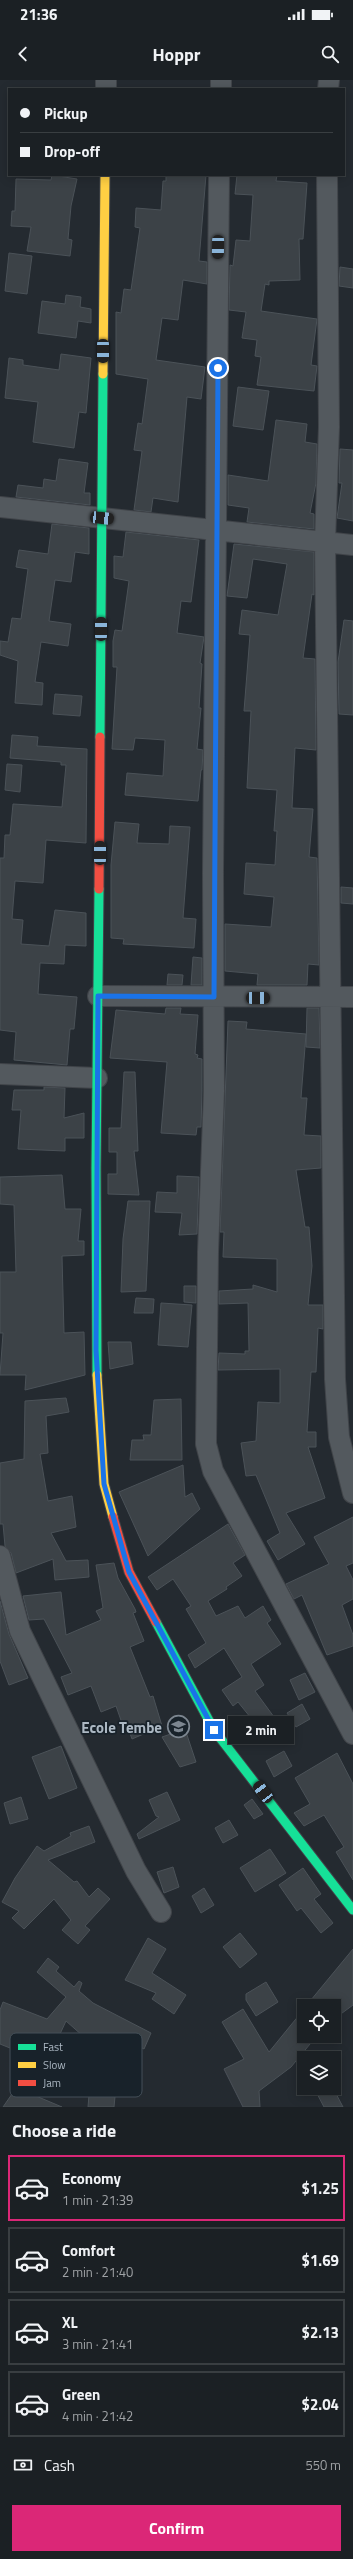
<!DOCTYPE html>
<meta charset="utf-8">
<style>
body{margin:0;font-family:"Titillium Web",sans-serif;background:#24282c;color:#f1f3f6;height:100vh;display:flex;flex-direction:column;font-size:15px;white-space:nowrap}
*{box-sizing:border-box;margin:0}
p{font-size:13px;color:#a0a3a6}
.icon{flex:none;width:22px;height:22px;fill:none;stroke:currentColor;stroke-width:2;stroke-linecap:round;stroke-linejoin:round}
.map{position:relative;height:2027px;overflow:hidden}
.panel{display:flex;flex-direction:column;background:#1b2024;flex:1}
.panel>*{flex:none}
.guide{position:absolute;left:8px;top:8px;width:337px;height:88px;border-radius:0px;box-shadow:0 2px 10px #0003,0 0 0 1px #393e41;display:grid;align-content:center;height:88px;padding:0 12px;background:#1b2024}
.buttons{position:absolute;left:297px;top:1919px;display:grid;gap:8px}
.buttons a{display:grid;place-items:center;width:44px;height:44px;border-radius:0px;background:#1b2024;box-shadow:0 2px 10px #0003,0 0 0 1px #393e41;font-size:20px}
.end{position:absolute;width:18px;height:18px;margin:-9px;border:5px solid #1a73e8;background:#fff;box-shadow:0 0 0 2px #fff}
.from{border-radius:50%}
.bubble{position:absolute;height:28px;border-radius:0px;background:#1b2024;box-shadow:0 2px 10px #0003,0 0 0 1px #393e41;font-size:13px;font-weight:700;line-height:28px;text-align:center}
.car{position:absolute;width:12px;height:24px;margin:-12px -6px;border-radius:5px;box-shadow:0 0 3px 1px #0007;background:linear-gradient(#222 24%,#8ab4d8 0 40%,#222 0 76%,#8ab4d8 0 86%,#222 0)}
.guide b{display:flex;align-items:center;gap:14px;height:38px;font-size:15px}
.guide b+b{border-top:1px solid #393e41}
.guide i{width:10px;height:10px;background:#f1f3f6}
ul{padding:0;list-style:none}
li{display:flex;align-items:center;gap:12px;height:66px;margin:0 8px 6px;padding:0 4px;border:2px solid #393e41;border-radius:0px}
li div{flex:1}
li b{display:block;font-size:15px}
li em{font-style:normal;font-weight:700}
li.on{border-color:#db2777}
li>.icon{width:36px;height:36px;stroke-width:1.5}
h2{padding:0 12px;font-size:18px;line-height:48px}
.pay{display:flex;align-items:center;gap:10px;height:44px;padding:0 12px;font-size:15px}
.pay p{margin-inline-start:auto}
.action{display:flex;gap:8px;margin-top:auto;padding:8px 12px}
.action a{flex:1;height:46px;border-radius:0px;background:#db2777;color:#fff;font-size:16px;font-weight:700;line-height:46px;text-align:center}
.status{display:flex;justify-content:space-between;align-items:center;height:28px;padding:0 20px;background:#1b2024;direction:ltr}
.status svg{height:11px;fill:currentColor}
header{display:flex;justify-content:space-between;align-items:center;height:52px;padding:0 12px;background:#1b2024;font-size:18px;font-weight:700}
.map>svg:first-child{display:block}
.building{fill:#3c4247;stroke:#4b5258}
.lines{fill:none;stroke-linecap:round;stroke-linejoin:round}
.street-casing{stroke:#404449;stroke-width:22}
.fast-casing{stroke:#404449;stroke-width:11}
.slow-casing{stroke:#404449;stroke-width:11}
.jam-casing{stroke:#404449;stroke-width:11}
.street{stroke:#53595e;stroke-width:20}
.fast{stroke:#16e098;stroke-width:9}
.slow{stroke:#ffcf43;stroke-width:9}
.jam{stroke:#f24e42;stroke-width:9}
.route{stroke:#1a73e8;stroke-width:5}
.labels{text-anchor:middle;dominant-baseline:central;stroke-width:3.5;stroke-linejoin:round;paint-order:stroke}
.poi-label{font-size:15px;font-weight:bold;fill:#acb8c3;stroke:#18222a;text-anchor:end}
.key{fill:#18222a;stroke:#444f58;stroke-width:1}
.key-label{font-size:11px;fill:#acb8c3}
</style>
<div class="status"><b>21:36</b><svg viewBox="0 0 49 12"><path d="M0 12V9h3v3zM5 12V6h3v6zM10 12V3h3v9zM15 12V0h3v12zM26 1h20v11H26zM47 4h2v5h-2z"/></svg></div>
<header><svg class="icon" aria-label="back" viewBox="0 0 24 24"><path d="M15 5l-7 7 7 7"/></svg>Hoppr<svg class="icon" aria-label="search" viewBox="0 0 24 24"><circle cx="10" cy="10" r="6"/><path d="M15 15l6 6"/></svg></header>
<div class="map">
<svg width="353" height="2027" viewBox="0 0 353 2027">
<rect width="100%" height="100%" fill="#242a30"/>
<!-- building -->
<path class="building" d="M52,95L77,99L71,126L68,159L72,160L70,176L27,171L31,147L11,146L12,131H15L16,99L51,100Z
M166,95H206L199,181L207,182V204L183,200L178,240L162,238L156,280L205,287L201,319L187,317L178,422L153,418L151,432L134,430L142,371L134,370L138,343L142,344L148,299L116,294V232L121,233L124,209L131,210L140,148L135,147L136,128L161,130L163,101H166Z
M237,95H277L276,101L307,103L303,159H299L300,200L269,201V205L265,204L261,231L317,239L311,285L317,286L314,311L257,305L261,277L255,276L257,260L242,258L246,232L229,230L230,185L233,186L236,160L250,161L253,115L235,114Z
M9,173L32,176L27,214L5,211Z
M340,187L353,189V208L339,206Z
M66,215L81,217L80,227L91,229V243L78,241L76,258L38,253L42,221L65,224Z
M61,274L91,278L86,333L79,332L74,368L33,362L38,322L5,318L9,278L23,280V285L59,290Z
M238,307L269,311L263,350L233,346Z
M276,340L307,344L305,362L317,364L316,403L310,433L314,434V449L247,442L249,428L228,425V395L268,401Z
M340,369L353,370V441L337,438L342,403H339Z
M59,379L88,383L84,413H90V425L16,417L18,405L43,408L44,399L56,401Z
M52,444L89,448V474L75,472L71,502L55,500L49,541L71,544L68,566L41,562L35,602L43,603L42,625L15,623L18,581L0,575V561L8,562L12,538L21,539L28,489L16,487L19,470L48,474Z
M126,452L199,460L191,522L181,521L177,553L204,557L200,583L202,584L199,628H201L197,669L203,670L202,690H201L198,721L125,715L127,693L163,696L165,660L135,658L133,670L112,669L117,587H113V561L115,550L122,551L129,501L114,498V476L123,477Z
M234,464L314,472V515L312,514L303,578L315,579L316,670L295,668L292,728L313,729L309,777L317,778L319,885L308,884L307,905H257L258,894L225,891V844L271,847L274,817L244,814L246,783L275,785L277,751H274L277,710L247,708L251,631H244L250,555L239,554L242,530L278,535L287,484L253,479L247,518L227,516Z
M344,540L353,541V635L339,634L338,582Z
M55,614L82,616L80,636L53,634Z
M12,655L38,657L37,666L87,669L86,763L46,760L43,803L15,801L12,839L23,840L21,864L49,866L55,830L86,833V866L65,865L64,884L40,883L38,914L77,917L74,949H70L67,985L14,980L16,952L0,950V778H4L5,755H10L13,724L62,727L66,685H61V682L10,678Z
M7,684L22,685L20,712L5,710Z
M115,742L139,744L137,763L169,764L170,746L190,747L183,838L196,839L194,868L123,864L124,859L111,858V785Z
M341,807L353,808V824L341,823Z
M193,877L202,878V905H191Z
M168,894L183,895L182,905H167Z
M166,928H181L180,934L198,935L195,974L198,975L197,978L202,979V1011L201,1047H197L196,1055L161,1053L167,982L110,978L116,930L165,934Z
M307,928H319L320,968L306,967Z
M228,941L247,942L246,949L306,954L301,1018H307L304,1055L321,1056V1088L296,1090L305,1147H309L312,1186L308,1225H323V1249L318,1248L316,1292H311L307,1352H316V1367H308L325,1418L286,1433L305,1464L278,1480L267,1461L280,1453L256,1395L246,1396L241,1363L256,1361L258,1322L280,1323V1289L218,1290L219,1273L245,1274V1271H249L248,1223L219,1224V1211L253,1209V1205L277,1212V1179L223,1177L224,1152H220Z
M124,992H135L138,1071H134L139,1115L108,1114V1094H117V1072H109V1048H121Z
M44,1007L65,1008L64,1038L84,1033V1058H65V1071L18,1069L21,1030H12L14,1010H44Z
M62,1095L65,1129H81L78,1161H84V1175L62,1176L64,1253L84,1252L85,1295L25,1310L26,1295H0L3,1253H0V1192H16L14,1125L0,1124V1097Z
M177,1096L199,1097L197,1154L179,1155L182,1133L155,1132L157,1112L177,1113Z
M128,1121H150L146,1211L121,1212L123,1159Z
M184,1206H196V1223L184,1222Z
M136,1218L154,1219L153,1233H134Z
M161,1223L192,1225L188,1267L158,1265Z
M108,1262H131L133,1284L110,1289Z
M66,1318L69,1332L46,1336L48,1373L40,1374L48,1421L72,1416L76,1447L51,1453L66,1481L88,1480L89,1497L55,1500L53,1479L16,1493L11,1473L5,1466L3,1444H0V1383L24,1379L25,1321Z
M181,1319L182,1380H130L132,1360H144L143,1355H151L154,1320Z
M183,1385L185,1417L192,1413L200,1429L148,1476L119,1412Z
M353,1437V1483L346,1486L353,1500V1519L342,1525L353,1555V1566L327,1575L302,1515L294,1519L286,1504L329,1484L314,1457Z
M228,1444L245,1475L233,1483L242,1496L226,1507L227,1509L208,1521L216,1536L238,1526L245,1538L263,1526L271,1540L267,1543L281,1564L251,1584L264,1605L255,1611L274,1637L259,1648L238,1622L233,1626L222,1610L242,1597L224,1568L195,1588L188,1575L206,1563L186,1529L191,1526L173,1499L157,1510L148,1497Z
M114,1483L118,1498L135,1529L136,1532L133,1533L144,1561L130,1567L150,1617L153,1616L162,1646L132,1659L127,1645L123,1646L116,1626L101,1632L91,1606L68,1615L61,1597L72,1593L44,1539L29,1540L23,1516L61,1512L66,1555L101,1540L96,1531L103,1528L96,1485Z
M0,1521L9,1554L28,1598L9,1605L0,1581Z
M305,1593L315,1612L299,1620L290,1600Z
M302,1624L310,1639L296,1647L287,1633Z
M185,1649L196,1682L180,1687L162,1657Z
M61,1666L77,1708L49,1719L32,1677Z
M284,1671L292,1686L274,1697L266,1681Z
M337,1673L353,1704V1800L336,1772L344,1767L324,1735L304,1746L294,1733L310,1724L295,1698Z
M167,1712L180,1740L139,1759L137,1754L159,1737L156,1736L149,1720Z
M21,1717L28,1739L10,1744L4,1723Z
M252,1719L263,1734L254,1739L244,1725Z
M229,1740L238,1755L223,1763L215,1748Z
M89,1746L95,1762L48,1780L74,1802L77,1801L89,1817L98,1808L110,1819L85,1846L90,1850L78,1864L62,1850L71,1840L54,1819L24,1849L12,1838L19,1831L2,1822L15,1798L37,1766L44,1771L71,1756L70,1753Z
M270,1769L286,1793L255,1812L240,1788Z
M173,1787L179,1807L164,1813L157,1792Z
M303,1788L321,1814L314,1819L333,1843L321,1853L301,1828L297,1831L279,1805Z
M204,1808L214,1825L201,1833L192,1816Z
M240,1853L257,1874L240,1888L223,1867Z
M148,1858L166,1869L152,1893L186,1915L174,1934L152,1919L156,1913L125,1900Z
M353,1869V1925L334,1939V1926H306Z
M48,1878L59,1887L56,1891L74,1907L79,1901L82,1903L79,1911L93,1923L151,1953L144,1969L113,1953L107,1967L83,1956L66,1941L54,1967L49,1965L32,1989L21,1981L25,1974L0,1964V1930L3,1922L47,1939L66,1917L37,1892Z
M266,1902L278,1922L256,1936L246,1920V1914Z
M243,1929L269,1972L304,1929V1956L315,1958L291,1987L259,2011L260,2027H243L224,1989L244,1979L222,1942Z
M21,2001L38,2013L36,2016L62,2027H3Z
M90,2003L116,2006L114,2027H88Z
M314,2008H333L343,2027H324Z"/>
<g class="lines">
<defs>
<path id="street" d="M106,9V0
M221,9V0
M328,9L329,0
M219,95L213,793L214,1011L208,1172L206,1364L213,1391L353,1654
M327,95L329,347L325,462L335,1299L339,1357L353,1413
M0,427L353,465
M98,916L353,917
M0,994L97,998
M0,1476L20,1551L136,1791L161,1832"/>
<path id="fast" d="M100,657L103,294
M97,1295L96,1088L99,809
M156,1542L214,1650L353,1830"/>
<path id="slow" d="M103,294L105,95
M97,1295L104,1404L113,1437"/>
<path id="jam" d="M99,809L100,657
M113,1437L129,1492L156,1542"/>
</defs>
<!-- street casing -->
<use href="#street" class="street-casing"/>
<!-- fast casing -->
<use href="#fast" class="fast-casing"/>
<!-- slow casing -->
<use href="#slow" class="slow-casing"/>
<!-- jam casing -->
<use href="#jam" class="jam-casing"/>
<!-- street -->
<use href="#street" class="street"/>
<!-- fast -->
<use href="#fast" class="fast"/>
<!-- slow -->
<use href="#slow" class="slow"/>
<!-- jam -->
<use href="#jam" class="jam"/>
</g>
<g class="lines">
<!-- route -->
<path class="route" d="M214,1650L129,1492L104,1404L96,1270L98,916L214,917L218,288"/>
</g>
<!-- icons -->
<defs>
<symbol id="school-ring" viewBox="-11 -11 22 22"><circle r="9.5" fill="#18222a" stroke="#7c8690" stroke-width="1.5"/><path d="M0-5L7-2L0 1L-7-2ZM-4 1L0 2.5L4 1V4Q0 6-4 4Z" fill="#7c8690"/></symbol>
</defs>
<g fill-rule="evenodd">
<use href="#school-ring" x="166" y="1634" width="25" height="25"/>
</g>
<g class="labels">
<!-- poi labels -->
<g class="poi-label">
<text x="162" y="1647">Ecole Tembe</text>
</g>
</g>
<!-- legend -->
<rect x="10" y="1953" width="132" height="64" rx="6" class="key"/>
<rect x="18" y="1964" width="18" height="6" fill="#16e098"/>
<rect x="18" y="1982" width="18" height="6" fill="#ffcf43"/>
<rect x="18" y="2000" width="18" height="6" fill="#f24e42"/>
<g class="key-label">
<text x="43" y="1971">Fast</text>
<text x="43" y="1989">Slow</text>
<text x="43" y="2007">Jam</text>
</g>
</svg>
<div class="buttons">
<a><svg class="icon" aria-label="locate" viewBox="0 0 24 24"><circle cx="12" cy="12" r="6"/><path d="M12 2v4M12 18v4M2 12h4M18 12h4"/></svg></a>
<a><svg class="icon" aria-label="layers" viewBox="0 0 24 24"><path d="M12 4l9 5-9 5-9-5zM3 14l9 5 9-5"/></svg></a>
</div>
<i class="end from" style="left:218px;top:288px"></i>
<i class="end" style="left:214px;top:1650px"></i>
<div class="bubble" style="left:228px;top:1636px;width:66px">2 min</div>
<i class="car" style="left:218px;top:167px;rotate:181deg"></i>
<i class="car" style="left:103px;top:271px;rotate:180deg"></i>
<i class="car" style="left:102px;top:438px;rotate:96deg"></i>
<i class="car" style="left:101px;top:549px;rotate:0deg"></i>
<i class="car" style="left:100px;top:773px;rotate:0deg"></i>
<i class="car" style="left:258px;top:918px;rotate:90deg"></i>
<i class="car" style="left:263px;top:1712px;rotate:323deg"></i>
<div class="guide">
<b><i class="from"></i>Pickup</b>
<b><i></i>Drop-off</b>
</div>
</div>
<section class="panel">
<h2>Choose a ride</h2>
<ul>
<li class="on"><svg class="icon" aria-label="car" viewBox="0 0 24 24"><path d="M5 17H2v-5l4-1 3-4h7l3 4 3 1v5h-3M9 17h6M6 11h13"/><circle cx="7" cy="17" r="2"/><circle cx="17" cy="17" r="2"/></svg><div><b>Economy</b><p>1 min · 21:39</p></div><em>$1.25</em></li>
<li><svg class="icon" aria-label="car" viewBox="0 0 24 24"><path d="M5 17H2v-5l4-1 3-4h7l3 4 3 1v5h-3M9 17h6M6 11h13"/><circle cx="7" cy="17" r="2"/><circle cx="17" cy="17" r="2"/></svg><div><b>Comfort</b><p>2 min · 21:40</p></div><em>$1.69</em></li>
<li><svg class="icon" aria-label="car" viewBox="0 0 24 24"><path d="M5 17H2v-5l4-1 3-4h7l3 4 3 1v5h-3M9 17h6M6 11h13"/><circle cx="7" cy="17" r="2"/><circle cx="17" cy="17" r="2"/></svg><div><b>XL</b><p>3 min · 21:41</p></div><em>$2.13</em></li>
<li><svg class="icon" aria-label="car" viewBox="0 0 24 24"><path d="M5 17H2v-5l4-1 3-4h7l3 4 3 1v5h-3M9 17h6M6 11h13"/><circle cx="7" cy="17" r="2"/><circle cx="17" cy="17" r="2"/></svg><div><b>Green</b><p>4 min · 21:42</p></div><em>$2.04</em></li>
</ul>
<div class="pay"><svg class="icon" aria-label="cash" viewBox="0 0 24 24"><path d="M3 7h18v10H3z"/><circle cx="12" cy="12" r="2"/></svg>Cash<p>550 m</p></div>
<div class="action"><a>Confirm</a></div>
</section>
